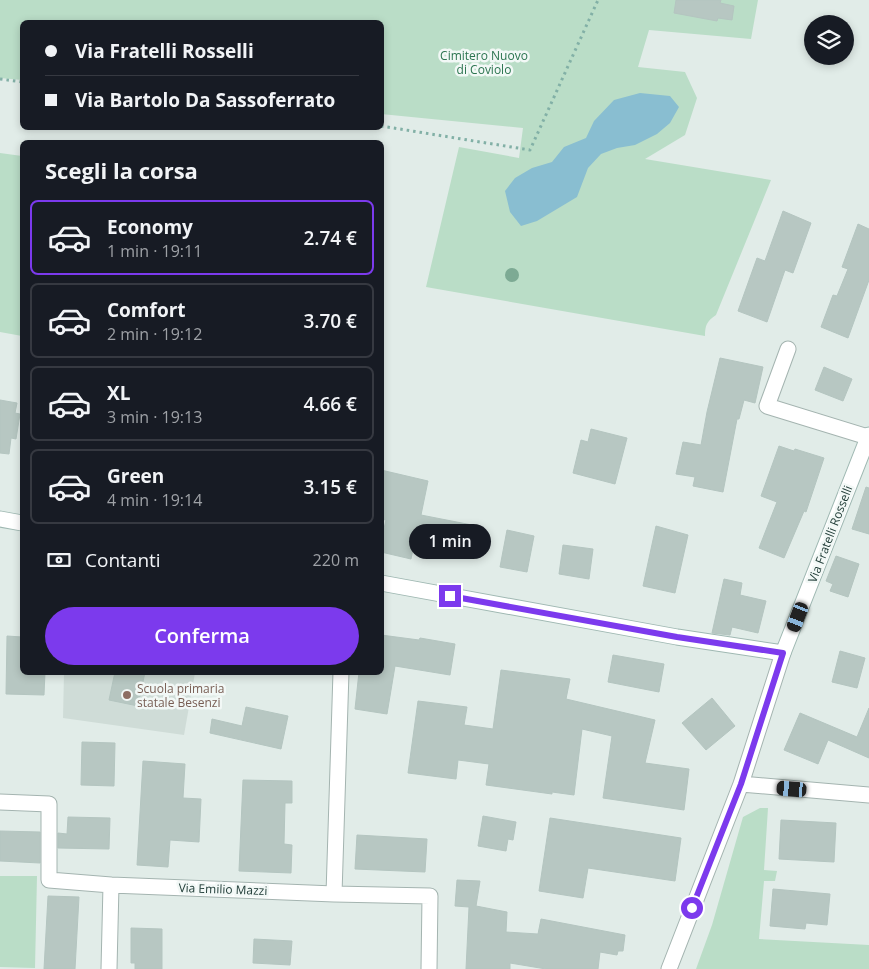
<!DOCTYPE html>
<html lang="it">
<meta charset="utf-8">
<style>
body{margin:0;font-family:"Open Sans",sans-serif;background:#242831;color:#f1f3f6;height:100vh;display:flex;flex-direction:column;font-size:19px;white-space:nowrap}
*{box-sizing:border-box;margin:0}
p{font-size:16px;color:#9ea1a6}
.icon{flex:none;width:28px;height:28px;fill:none;stroke:currentColor;stroke-width:2;stroke-linecap:round;stroke-linejoin:round}
.map{position:relative;flex:1;overflow:hidden}
.side{position:absolute;left:20px;top:140px;width:364px;height:535px;display:flex;flex-direction:column;background:#171b24;border-radius:8px;box-shadow:0 2px 8px #0003}
.side>*{flex:none}
.hud{position:absolute;left:20px;top:20px;width:364px;height:110px;border-radius:8px;box-shadow:0 2px 8px #0003;display:grid;align-content:center;height:110px;padding:0 25px;background:#171b24}
.tools{position:absolute;left:804px;top:15px;display:grid;gap:10px}
.tools a{display:grid;place-items:center;width:50px;height:50px;border-radius:50%;background:#171b24;box-shadow:0 2px 8px #0003;font-size:25px}
.end{position:absolute;width:22px;height:22px;margin:-11px;border:6px solid #7c3aed;background:#fff;box-shadow:0 0 0 2px #fff}
.from{border-radius:50%}
.bubble{position:absolute;height:35px;border-radius:18px;background:#171b24;box-shadow:0 2px 8px #0003;font-size:16px;font-weight:600;line-height:35px;text-align:center}
.car{position:absolute;width:15px;height:30px;margin:-15px -8px;border-radius:6px;box-shadow:0 0 4px 1px #0007;background:linear-gradient(#222 24%,#8ab4d8 0 40%,#222 0 76%,#8ab4d8 0 86%,#222 0)}
.hud b{display:flex;align-items:center;gap:18px;height:48px;font-size:19px}
.hud b+b{border-top:1px solid #363941}
.hud i{width:12px;height:12px;background:#f1f3f6}
ul{padding:0;list-style:none}
li{display:flex;align-items:center;gap:15px;height:75px;margin:0 10px 8px;padding:0 15px;border:2px solid #363941;border-radius:8px}
li div{flex:1}
li b{display:block;font-size:19px}
li em{font-style:normal;font-weight:600}
li.selected{border-color:#7c3aed}
li>.icon{width:45px;height:45px;stroke-width:1.5}
h2{padding:0 25px;font-size:22px;line-height:60px}
.pay{display:flex;align-items:center;gap:12px;height:55px;padding:0 25px;font-size:19px}
.pay p{margin-inline-start:auto}
.primary-button{display:flex;gap:10px;margin-top:auto;padding:10px 25px}
.primary-button a{flex:1;height:58px;border-radius:30px;background:#7c3aed;color:#fff;font-size:20px;font-weight:600;line-height:58px;text-align:center}
.map>svg:first-child{display:block}
.built{fill:#cfdcd7}
.green{fill:#baddc7}
.water{fill:#89bed1}
.building{fill:#b7c7c2;stroke:#b4c5c0}
.lines{fill:none;stroke-linecap:round;stroke-linejoin:round}
.street-casing{stroke:#a4b4b0;stroke-width:17}
.secondary-casing{stroke:#9fb8b2;stroke-width:17}
.path{stroke:#82b0a6;stroke-width:3;stroke-dasharray:2.5 4;stroke-linecap:butt}
.street{stroke:#fff;stroke-width:15}
.secondary{stroke:#fff;stroke-width:15}
.tree{fill:#7daa94}
.route{stroke:#7c3aed;stroke-width:6}
.education-dot{fill:#8d6e63;stroke:#f2f8f6;stroke-width:2}
.labels{text-anchor:middle;dominant-baseline:central;stroke-width:5;stroke-linejoin:round;paint-order:stroke}
.park-label{font-size:12px;fill:#2b744f;stroke:#f2f8f6}
.street-label{font-size:12px;fill:#213d38;stroke:#f2f8f6}
.education-label{font-size:12px;fill:#785e54;stroke:#f2f8f6;text-anchor:start}
</style>
<div class="map">
<svg width="869" height="969" viewBox="0 0 869 969">
<rect width="100%" height="100%" fill="#e1ece8"/>
<!-- built -->
<path class="built" d="M64,673H195L184,735L63,718Z"/>
<!-- green -->
<path class="green" d="M0,0H758L751,39L649,30L638,67L685,72L697,98L685,135L645,159L771,180L716,315C707,321 705,325 705,336L426,287L459,147L519,158L523,128L381,114V22H22V80L0,78Z
M0,153L22,156V336L0,332Z
M760,808H768L764,870L777,871L775,881H764L759,939L869,945V969H696L712,925L743,817Z
M0,876H37L35,968L0,967Z"/>
<!-- water -->
<path class="water" d="M640,93L670,96L679,107L670,123L657,134L635,145L617,148L601,154L588,168L577,197L537,221L521,226L510,212L505,191L515,178L532,168L552,162L564,147L586,138L594,121L614,100Z"/>
<!-- building -->
<path class="building" d="M676,0H721L720,3L734,6L732,20L718,18L717,21L674,13Z
M783,211L811,223L793,273L785,270L767,322L738,311L757,258L765,261Z
M858,224L869,229V280L848,338L821,327L833,295L837,296L848,269L842,267Z
M720,358L763,367L755,403L744,400L739,419H737L723,492L693,486L695,477L676,474L683,442L701,445L707,412Z
M824,367L852,379L843,401L815,390Z
M0,400L17,403L15,413L20,414L16,439L11,438L9,454L0,453Z
M591,429L627,438L615,484L573,473L581,440L588,442Z
M779,446L794,451L795,449L824,458L806,512L804,511L784,558L759,548L777,502L761,496Z
M381,470L428,481L421,515L477,526L470,557L414,544L411,559L381,552V541L386,520L381,519Z
M866,487L869,488V534L852,529Z
M656,526L688,535L675,593L643,586Z
M507,530L534,536L527,572L500,567Z
M563,545L593,549L589,579L559,574Z
M836,556L859,564L848,597L830,591L833,584L826,581Z
M724,579L742,583L740,595L766,601L758,633L732,627L730,635L712,633Z
M381,635L419,640L420,638L455,644L450,675L395,666L387,714L355,709L359,672H381Z
M7,636L22,637V672H45L44,695L6,694Z
M840,651L865,658L857,688L832,682Z
M613,655L664,664L659,692L608,682Z
M501,670L570,679L566,699L655,720L645,763L689,769L684,810L603,798L612,736L582,729L574,795L552,792V794L486,785L489,764L458,760L456,779L408,773L418,701L467,707L464,725L493,729Z
M115,672H145L138,706L109,700Z
M712,698L735,726L706,750L682,723Z
M246,707L288,716L281,749L210,733L212,719L242,726Z
M869,708V758L828,740L818,764L784,750L800,713L857,737Z
M82,742L115,743L114,786L81,785Z
M143,761L185,764L183,798L201,799L199,842L170,840L168,867L137,865Z
M243,780L292,781V803H285L284,844L292,845L291,873L239,871Z
M483,816L516,822L513,840L508,839L506,851L478,846Z
M68,817L110,818L109,849L58,848V833L67,834Z
M550,818L681,838L675,881L588,868L583,898L539,891Z
M781,820L836,823L834,862L779,859Z
M0,831L40,832V863L0,861Z
M357,835L427,839L425,872L355,869Z
M457,880L480,881L476,906L507,912L506,932L538,934L541,919L625,935L623,951H618L617,955L600,952L598,969H546L510,963V969H466L469,907L455,906Z
M773,889L830,894L827,925L806,923L805,929L770,926Z
M48,896L79,897L75,969H44Z
M131,928L162,929V969H135V963H131Z
M254,939L292,941L290,965L253,963Z"/>
<g class="lines">
<defs>
<path id="street" d="M788,349L767,406L868,437
M741,784L869,795
M0,802L49,804V880L111,885
M334,894L430,896L429,969
M109,969L111,885L334,894L341,672
M669,969L741,784L783,653"/>
<path id="secondary" d="M0,519L22,523
M381,583L677,637L783,653L869,435"/>
</defs>
<!-- street casing -->
<use href="#street" class="street-casing"/>
<!-- secondary casing -->
<use href="#secondary" class="secondary-casing"/>
<!-- path -->
<path class="path" d="M0,79L22,82
M381,126L530,150L598,0"/>
<!-- street -->
<use href="#street" class="street"/>
<!-- secondary -->
<use href="#secondary" class="secondary"/>
</g>
<!-- trees -->
<circle class="tree" cx="512" cy="275" r="7"/>
<g class="lines">
<!-- route -->
<path class="route" d="M450,596L677,637L783,653L741,784L692,908"/>
</g>
<!-- markers -->
<circle class="education-dot" cx="127" cy="695" r="5"/>
<g class="labels">
<!-- park labels -->
<g class="park-label">
<text x="484" y="55">Cimitero Nuovo<tspan x="484" dy="14">di Coviolo</tspan></text>
</g>
<!-- street labels -->
<g class="street-label">
<text transform="translate(830 534) rotate(-69)">Via Fratelli Rosselli</text>
<text transform="translate(223 889) rotate(2)">Via Emilio Mazzi</text>
</g>
<!-- education labels -->
<g class="education-label">
<text x="137" y="688">Scuola primaria<tspan x="137" dy="14">statale Besenzi</tspan></text>
</g>
</g>
</svg>
<div class="tools">
<a><svg class="icon" aria-label="layers" viewBox="0 0 24 24"><path d="M12 4l9 5-9 5-9-5zM3 14l9 5 9-5"/></svg></a>
</div>
<i class="end from" style="left:692px;top:908px"></i>
<i class="end" style="left:450px;top:596px"></i>
<div class="bubble" style="left:409px;top:524px;width:82px">1 min</div>
<i class="car" style="left:798px;top:617px;rotate:201deg"></i>
<i class="car" style="left:792px;top:789px;rotate:275deg"></i>
<div class="hud">
<b><i class="from"></i>Via Fratelli Rosselli</b>
<b><i></i>Via Bartolo Da Sassoferrato</b>
</div>
<section class="side">
<h2>Scegli la corsa</h2>
<ul>
<li class="selected"><svg class="icon" aria-label="car" viewBox="0 0 24 24"><path d="M5 17H2v-5l4-1 3-4h7l3 4 3 1v5h-3M9 17h6M6 11h13"/><circle cx="7" cy="17" r="2"/><circle cx="17" cy="17" r="2"/></svg><div><b>Economy</b><p>1 min · 19:11</p></div><em>2.74 €</em></li>
<li><svg class="icon" aria-label="car" viewBox="0 0 24 24"><path d="M5 17H2v-5l4-1 3-4h7l3 4 3 1v5h-3M9 17h6M6 11h13"/><circle cx="7" cy="17" r="2"/><circle cx="17" cy="17" r="2"/></svg><div><b>Comfort</b><p>2 min · 19:12</p></div><em>3.70 €</em></li>
<li><svg class="icon" aria-label="car" viewBox="0 0 24 24"><path d="M5 17H2v-5l4-1 3-4h7l3 4 3 1v5h-3M9 17h6M6 11h13"/><circle cx="7" cy="17" r="2"/><circle cx="17" cy="17" r="2"/></svg><div><b>XL</b><p>3 min · 19:13</p></div><em>4.66 €</em></li>
<li><svg class="icon" aria-label="car" viewBox="0 0 24 24"><path d="M5 17H2v-5l4-1 3-4h7l3 4 3 1v5h-3M9 17h6M6 11h13"/><circle cx="7" cy="17" r="2"/><circle cx="17" cy="17" r="2"/></svg><div><b>Green</b><p>4 min · 19:14</p></div><em>3.15 €</em></li>
</ul>
<div class="pay"><svg class="icon" aria-label="cash" viewBox="0 0 24 24"><path d="M3 7h18v10H3z"/><circle cx="12" cy="12" r="2"/></svg>Contanti<p>220 m</p></div>
<div class="primary-button"><a>Conferma</a></div>
</section>
</div>
